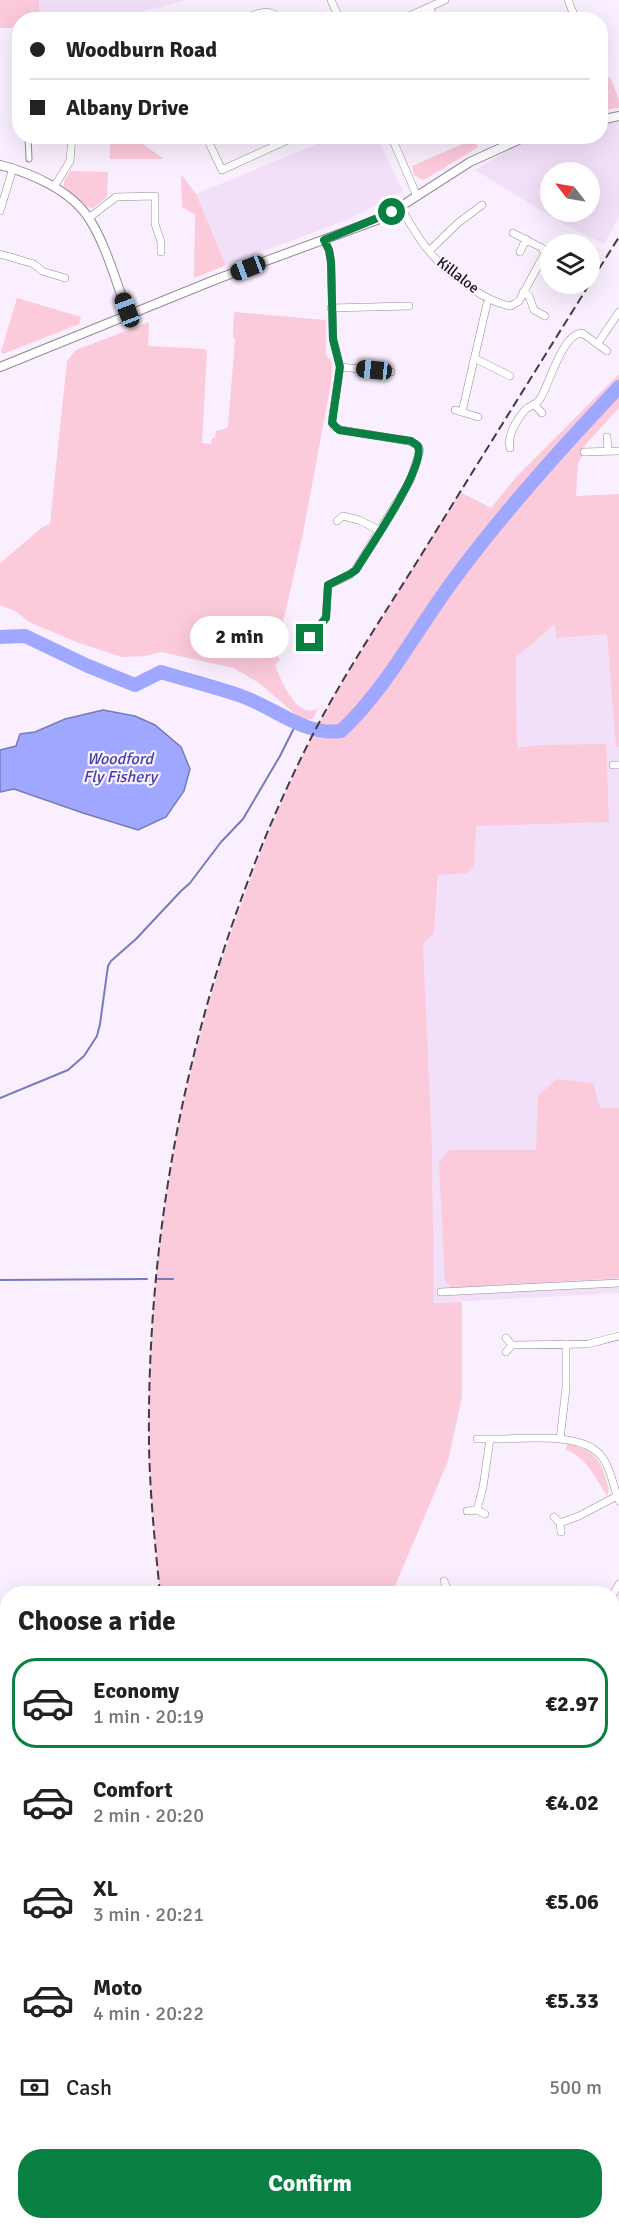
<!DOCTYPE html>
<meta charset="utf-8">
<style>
body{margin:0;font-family:Signika,sans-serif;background:#f2f2f2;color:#222;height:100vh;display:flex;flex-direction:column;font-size:22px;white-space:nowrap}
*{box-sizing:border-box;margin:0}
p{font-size:20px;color:#767676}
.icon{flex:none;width:33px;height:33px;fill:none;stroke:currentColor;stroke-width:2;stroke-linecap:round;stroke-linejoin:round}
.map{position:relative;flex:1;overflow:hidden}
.details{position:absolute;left:0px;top:1586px;width:620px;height:644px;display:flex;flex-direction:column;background:#fff;border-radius:24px 24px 0 0;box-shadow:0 6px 24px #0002}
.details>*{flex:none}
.guide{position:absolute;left:12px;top:12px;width:596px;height:132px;border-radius:24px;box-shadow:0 6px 24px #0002;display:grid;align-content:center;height:132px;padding:0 18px;background:#fff}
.needle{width:39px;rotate:301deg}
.buttons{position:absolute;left:540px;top:162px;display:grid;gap:12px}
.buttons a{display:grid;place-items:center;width:60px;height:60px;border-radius:50%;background:#fff;box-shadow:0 6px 24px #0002;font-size:30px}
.end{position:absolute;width:27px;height:27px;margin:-14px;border:8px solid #0b8043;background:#fff;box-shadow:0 0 0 3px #fff}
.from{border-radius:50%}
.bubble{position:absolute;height:42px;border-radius:21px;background:#fff;box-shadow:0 6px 24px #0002;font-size:20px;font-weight:800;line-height:42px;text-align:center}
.car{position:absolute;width:18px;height:36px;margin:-18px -9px;border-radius:8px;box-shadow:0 0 4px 2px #0007;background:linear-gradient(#222 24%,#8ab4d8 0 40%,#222 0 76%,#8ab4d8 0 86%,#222 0)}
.guide b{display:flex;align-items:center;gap:21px;height:57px;font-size:22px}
.guide b+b{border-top:2px solid #e0e0e0}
.guide i{width:15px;height:15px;background:#222}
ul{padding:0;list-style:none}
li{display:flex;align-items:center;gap:18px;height:90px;margin:0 12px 9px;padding:0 6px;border:3px solid transparent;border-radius:24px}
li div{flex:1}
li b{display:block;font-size:22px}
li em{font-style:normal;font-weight:800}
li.active{border-color:#0b8043}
li>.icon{width:54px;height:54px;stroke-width:1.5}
h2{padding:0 18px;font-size:27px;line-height:72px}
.pay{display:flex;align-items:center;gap:15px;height:66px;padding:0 18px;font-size:22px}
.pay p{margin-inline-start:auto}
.button{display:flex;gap:12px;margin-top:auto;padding:12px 18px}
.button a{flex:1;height:69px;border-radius:24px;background:#0b8043;color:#fff;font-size:24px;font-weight:800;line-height:69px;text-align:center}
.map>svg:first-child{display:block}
.built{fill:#f2e0f9;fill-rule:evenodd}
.green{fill:#fbcadb}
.water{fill:#9fa7ff;stroke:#767bba;stroke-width:1.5}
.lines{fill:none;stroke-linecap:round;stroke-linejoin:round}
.stream{stroke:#767bba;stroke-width:2}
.river{stroke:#9fa7ff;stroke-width:14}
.pedestrian-casing{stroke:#968a9b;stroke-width:7}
.minor-casing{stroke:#968a9b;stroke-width:8}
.tertiary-casing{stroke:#968a9b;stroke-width:10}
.secondary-casing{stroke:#968a9b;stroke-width:10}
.pedestrian{stroke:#fff;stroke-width:5}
.minor{stroke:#fff;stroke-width:7}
.tertiary{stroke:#fff;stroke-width:8}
.secondary{stroke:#edd0e7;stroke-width:9}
.rail{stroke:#413b42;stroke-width:2;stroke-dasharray:9 4.5;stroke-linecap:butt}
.route{stroke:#0b8043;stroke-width:8}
.labels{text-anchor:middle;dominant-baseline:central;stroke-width:4.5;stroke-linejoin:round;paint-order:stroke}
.street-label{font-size:15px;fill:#181319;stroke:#faeffe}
.water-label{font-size:16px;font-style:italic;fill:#4441a5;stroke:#faeffe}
</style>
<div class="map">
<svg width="619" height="2228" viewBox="0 0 619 2228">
<rect width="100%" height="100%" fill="#faeffe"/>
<!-- built -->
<path class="built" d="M39,0H188L124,16L40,15Z
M619,120V217L604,244L565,225L475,170L507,151L532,140L543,137L600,136V124ZM550,172H590V212H550Z
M328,137H377L403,191L347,220L226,265L196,194L329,139Z
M619,533V1293L434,1303L432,1146L423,944L434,933L448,762L517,748L516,656L556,623Z
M612,1730H619V2228H283L281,2222H612Z"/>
<!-- green -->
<path class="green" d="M0,0H39L40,19L20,20L19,28H0Z
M610,77L619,99V108L600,110V82Z
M110,137H133L164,159H110Z
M474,139L478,147L431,176L423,180L414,175L412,166Z
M70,171L108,172L107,197L93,208L87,207L64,186V181Z
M181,174L196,194L226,265L194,278L195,215L182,207Z
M17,298L81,317L79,324L3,354L1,352Z
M234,312L326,320V355L332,362L331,383L302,538L276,654L280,660L275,665C281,681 298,721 318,708L313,719L302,720L259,683L234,668L161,652L146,656L122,657L79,643L29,622L17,612L0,605V563L44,526L50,524L67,361L76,350L149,322L148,346L205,349L207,351L202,443L211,444L212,438H215L216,431L227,428L228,426L235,340L233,336Z
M619,374V408L585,445L584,452L578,463L576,496L619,494V747L616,746L607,634L556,638L555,624L516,657L517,748L541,745L606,744L609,822L476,826L474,866L467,873L438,875L434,933L423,944L432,1146L434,1303L462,1302V1397L448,1461L392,1593H160C155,1544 150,1496 149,1447C146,1199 201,967 309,743C324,712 343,682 361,652C394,598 427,545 460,492L491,508L516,477Z
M557,1079L593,1083L600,1108H619V1278L453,1288L445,1281L439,1162L449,1150H536L538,1096Z
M567,1444C598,1450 601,1462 609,1490L607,1496C596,1478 586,1457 566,1450Z"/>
<!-- water -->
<path class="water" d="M103,710L135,716L155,725L181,747L190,769L184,791L166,817L138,830L83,813L14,789L0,792V750L16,746L20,734L35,732L65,719Z"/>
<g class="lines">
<!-- stream -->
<path class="stream" d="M0,1098L68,1070L84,1056L97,1036L100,1024L108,966L111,961L136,939L181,891L190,883L221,842L243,819L280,756L297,722
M156,1279H173
M0,1280L147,1279"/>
<!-- river -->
<path class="river" d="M0,637L25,636L88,666L135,685L161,672C187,680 215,687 241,696C274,707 304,736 341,731C389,686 418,626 458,574C507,508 562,447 619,387"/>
<defs>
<path id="pedestrian" d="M28,136L29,159"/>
<path id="minor" d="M331,0L340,20
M568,0L576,20
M429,7L435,20
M239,20C253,16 270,5 279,20
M400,20L445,0
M391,136L417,196
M210,145L222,170L296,136
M54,187L70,161L72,136
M400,207C409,221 417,237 428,250C445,271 484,302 511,306L519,301L545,253L542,248L513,233
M0,211L13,168
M89,218L116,197L155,196V224L161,242V252
M429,251L458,223L482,205
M520,252L526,239
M0,254L34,264L42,271L65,278
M540,263L550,267
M523,292L529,296L534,310L545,316
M331,308L409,306
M598,343L619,312
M474,358L510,376
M340,367L391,372
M535,405L542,413
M455,410L478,417
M462,412L488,299
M607,437L608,451
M510,448C507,434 517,420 525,410C530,405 536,405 540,399C550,383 562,334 582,333L607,351
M584,452L619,451
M337,521L343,516L359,520L379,530
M303,634L310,638L326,617L328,585L350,575L355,570L410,481L420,450L416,444L408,441L342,430L334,427L332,420L340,367L333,339L331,262L329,250L324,240
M613,765H619
M441,1292L619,1283
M506,1338L512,1345L506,1352
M512,1345L588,1344L619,1336
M477,1439H490
M560,1439L566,1388V1344
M477,1510L483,1487L490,1439C520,1440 583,1430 602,1457C612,1470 613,1487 619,1501
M467,1511L477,1510L485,1514
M554,1517L560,1523L561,1532
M560,1523L579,1516L617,1496
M444,1593L447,1588L444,1581
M503,1593L510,1591L514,1593
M612,1596L619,1584
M612,1606L619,1610
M612,1718H619
M552,2222V2228"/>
<path id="tertiary" d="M600,120L619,116
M0,165C32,173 72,191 90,220C108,249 116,284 129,315
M0,367L217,279L377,220L392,212L470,162L527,136"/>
<path id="secondary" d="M0,2023L8,2030
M136,2222L138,2228"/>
</defs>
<!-- pedestrian casing -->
<use href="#pedestrian" class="pedestrian-casing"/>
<!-- minor casing -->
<use href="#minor" class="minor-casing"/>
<!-- tertiary casing -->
<use href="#tertiary" class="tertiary-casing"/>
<!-- secondary casing -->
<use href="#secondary" class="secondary-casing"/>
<!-- pedestrian -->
<use href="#pedestrian" class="pedestrian"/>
<!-- minor -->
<use href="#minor" class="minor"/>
<!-- tertiary -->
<use href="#tertiary" class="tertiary"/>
<!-- secondary -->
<use href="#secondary" class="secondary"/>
<!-- rail -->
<path class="rail" d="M160,1593C155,1544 150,1495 149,1446C146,1202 200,958 310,740C344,673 388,609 428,544C491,442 555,339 619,237
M266,2222L268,2228"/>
</g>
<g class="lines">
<!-- route -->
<path class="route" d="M310,638L326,618L328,585L350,574L356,570C369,548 426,467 418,446L411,441L339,430L332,423L340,367L333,339L331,262L329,250L324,240L392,212"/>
</g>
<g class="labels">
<!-- street labels -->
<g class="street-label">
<text transform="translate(458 275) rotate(38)">Killaloe</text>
</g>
<!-- water labels -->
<g class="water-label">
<text x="120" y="759">Woodford<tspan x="120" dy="18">Fly Fishery</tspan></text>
</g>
</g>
</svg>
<div class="buttons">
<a><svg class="needle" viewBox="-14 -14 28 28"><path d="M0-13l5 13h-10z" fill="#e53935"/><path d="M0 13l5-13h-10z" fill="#767676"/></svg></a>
<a><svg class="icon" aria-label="layers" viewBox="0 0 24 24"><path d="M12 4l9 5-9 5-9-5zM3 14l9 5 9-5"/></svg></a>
</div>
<i class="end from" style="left:392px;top:212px"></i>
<i class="end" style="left:310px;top:638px"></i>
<div class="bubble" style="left:190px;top:616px;width:99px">2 min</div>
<i class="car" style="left:248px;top:268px;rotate:249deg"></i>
<i class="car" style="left:127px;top:310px;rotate:339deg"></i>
<i class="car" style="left:374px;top:370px;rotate:276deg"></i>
<div class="guide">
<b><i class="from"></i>Woodburn Road</b>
<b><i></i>Albany Drive</b>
</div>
<section class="details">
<h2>Choose a ride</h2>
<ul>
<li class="active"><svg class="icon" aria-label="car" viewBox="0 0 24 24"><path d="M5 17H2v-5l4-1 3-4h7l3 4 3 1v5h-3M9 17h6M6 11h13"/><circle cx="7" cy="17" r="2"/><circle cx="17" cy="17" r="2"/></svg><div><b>Economy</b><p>1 min · 20:19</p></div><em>€2.97</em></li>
<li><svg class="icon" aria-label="car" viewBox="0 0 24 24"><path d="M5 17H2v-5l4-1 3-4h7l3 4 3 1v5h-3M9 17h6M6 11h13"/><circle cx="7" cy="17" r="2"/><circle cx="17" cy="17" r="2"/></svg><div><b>Comfort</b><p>2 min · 20:20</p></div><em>€4.02</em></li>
<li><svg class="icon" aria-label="car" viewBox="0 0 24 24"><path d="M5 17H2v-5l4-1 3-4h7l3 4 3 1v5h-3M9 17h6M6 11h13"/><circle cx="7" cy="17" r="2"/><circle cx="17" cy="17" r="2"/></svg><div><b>XL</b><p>3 min · 20:21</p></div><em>€5.06</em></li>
<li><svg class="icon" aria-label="car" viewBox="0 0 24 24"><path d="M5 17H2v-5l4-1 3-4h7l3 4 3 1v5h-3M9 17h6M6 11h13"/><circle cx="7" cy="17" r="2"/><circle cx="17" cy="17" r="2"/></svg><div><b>Moto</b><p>4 min · 20:22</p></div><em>€5.33</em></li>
</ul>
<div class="pay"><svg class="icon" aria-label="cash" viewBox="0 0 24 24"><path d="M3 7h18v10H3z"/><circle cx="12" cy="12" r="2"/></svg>Cash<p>500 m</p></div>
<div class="button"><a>Confirm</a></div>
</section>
</div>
